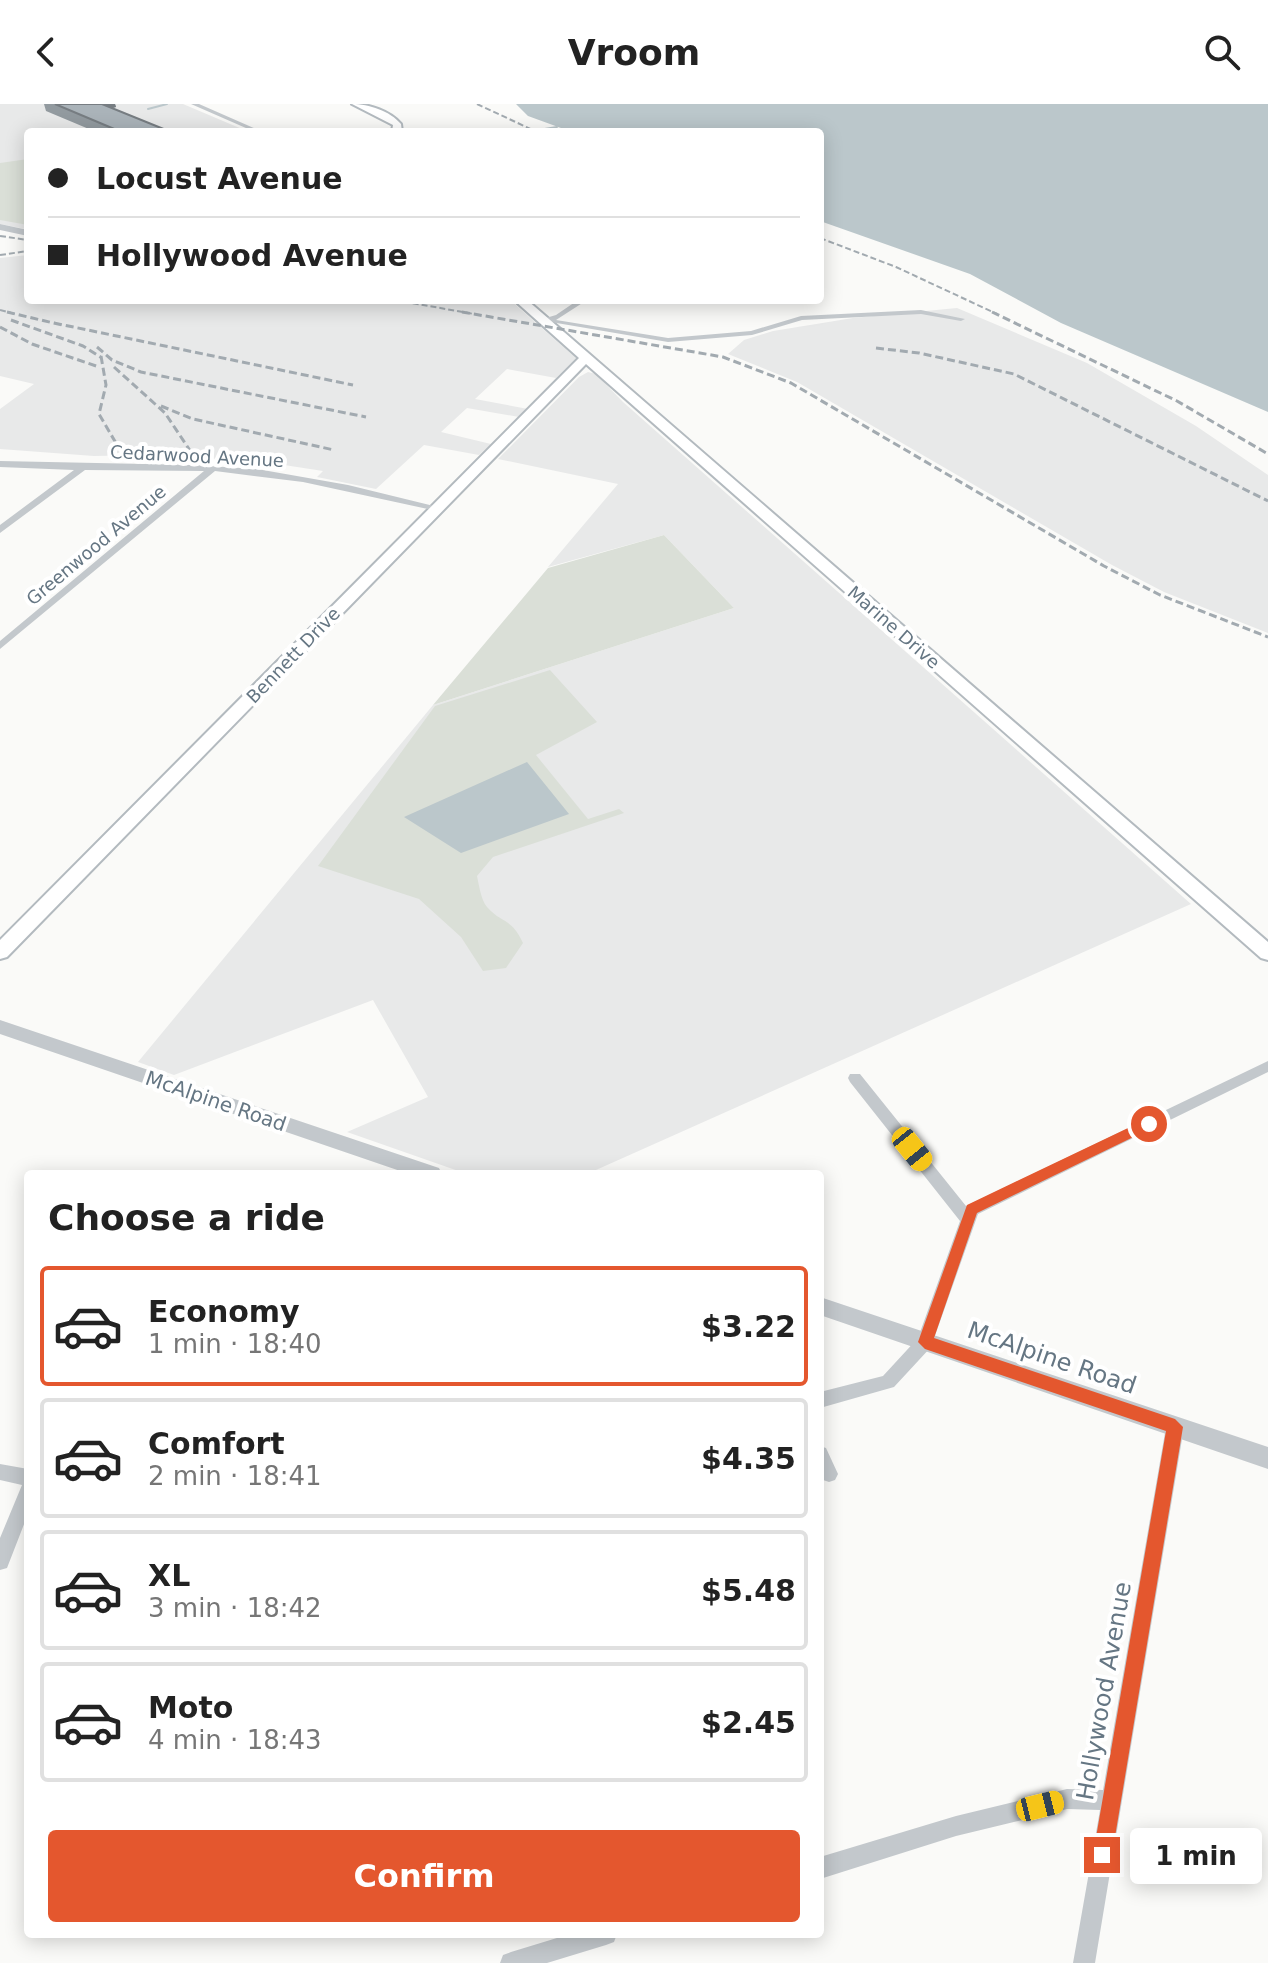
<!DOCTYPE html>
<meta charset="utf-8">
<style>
body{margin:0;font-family:"DejaVu Sans",sans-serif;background:#f2f2f2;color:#222;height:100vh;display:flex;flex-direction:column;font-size:30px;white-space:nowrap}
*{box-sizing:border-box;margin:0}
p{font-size:26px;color:#767676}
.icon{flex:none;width:44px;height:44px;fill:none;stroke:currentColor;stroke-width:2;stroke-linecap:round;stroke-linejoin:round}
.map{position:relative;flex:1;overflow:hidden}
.sheet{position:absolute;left:24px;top:1066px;width:800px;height:768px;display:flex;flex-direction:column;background:#fff;border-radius:8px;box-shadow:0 4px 20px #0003}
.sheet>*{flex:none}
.hud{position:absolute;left:24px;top:24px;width:800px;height:176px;border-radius:8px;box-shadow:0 4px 20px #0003;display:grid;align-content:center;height:176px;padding:0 24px;background:#fff}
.end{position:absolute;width:36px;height:36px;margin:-18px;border:10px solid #e4572e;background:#fff;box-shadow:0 0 0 4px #fff}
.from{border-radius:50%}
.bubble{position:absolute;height:56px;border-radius:8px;background:#fff;box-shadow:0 4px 20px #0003;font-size:26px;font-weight:700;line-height:56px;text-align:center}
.car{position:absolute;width:24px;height:48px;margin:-24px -12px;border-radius:10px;box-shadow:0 0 6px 2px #0007;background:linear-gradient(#f5c518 24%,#345 0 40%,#f5c518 0 76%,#345 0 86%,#f5c518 0)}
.hud b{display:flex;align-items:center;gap:28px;height:76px;font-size:30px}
.hud b+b{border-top:2px solid #e0e0e0}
.hud i{width:20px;height:20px;background:#222}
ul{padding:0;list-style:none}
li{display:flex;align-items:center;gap:24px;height:120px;margin:0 16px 12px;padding:0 8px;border:4px solid #e0e0e0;border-radius:8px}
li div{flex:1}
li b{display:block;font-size:30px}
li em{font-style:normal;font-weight:700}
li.selected{border-color:#e4572e}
li>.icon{width:72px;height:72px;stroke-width:1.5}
h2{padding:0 24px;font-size:36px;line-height:96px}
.button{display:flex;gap:16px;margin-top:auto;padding:16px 24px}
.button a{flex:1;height:92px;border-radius:8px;background:#e4572e;color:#fff;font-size:32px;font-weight:700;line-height:92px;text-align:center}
header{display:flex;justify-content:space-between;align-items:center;height:104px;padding:0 24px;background:#fff;font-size:36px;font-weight:700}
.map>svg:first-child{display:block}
.built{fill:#e8e9e9}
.green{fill:#dadfd7}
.water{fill:#bbc7cb}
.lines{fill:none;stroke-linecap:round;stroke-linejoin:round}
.stream{stroke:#bbc7cb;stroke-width:2}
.secondary-casing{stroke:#b3babf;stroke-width:4}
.minor{fill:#c3c8cc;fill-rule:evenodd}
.tertiary{fill:#c3c8cc;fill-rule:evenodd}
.secondary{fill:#fff;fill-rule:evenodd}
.rail-far1{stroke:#a2aab0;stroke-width:2;stroke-dasharray:6 3;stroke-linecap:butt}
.rail{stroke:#a2aab0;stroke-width:3;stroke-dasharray:8 4;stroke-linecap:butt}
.wall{fill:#929a9f}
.shaded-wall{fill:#777d82}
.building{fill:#aab3b9;stroke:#777d82;stroke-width:2}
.route{fill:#e4572e}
.labels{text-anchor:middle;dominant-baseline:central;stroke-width:8;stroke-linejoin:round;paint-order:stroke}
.far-street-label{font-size:18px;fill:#657683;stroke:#fff}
.street-label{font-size:20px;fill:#657683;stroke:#fff}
.near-street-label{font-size:24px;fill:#657683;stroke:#fff}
</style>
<header><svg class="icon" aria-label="back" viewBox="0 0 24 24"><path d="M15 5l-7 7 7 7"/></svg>Vroom<svg class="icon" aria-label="search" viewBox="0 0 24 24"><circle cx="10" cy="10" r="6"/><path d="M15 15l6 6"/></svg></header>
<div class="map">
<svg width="1268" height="1859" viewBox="0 0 1268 1859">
<rect width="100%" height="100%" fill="#fafaf8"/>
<!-- built -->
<path class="built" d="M0,0H183L249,28H28V124L25,125L0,120Z
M28,151V196H510L576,254L556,274L507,265L475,295L528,305L519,313L467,304L441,328L491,340L479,351L424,341L376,385L317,373L323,367L258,357L147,351L94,352L0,345V305L34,280L0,272V154Z
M957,204L1087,259L1196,322L1268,371V529L1164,488L1112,461L797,278L728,250L744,236L773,227L853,214Z
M588,268L596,270L623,298L1191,800L587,1070H467L347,1028L428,993L373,896L174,971L138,958L433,601L734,504L664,431L548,463L618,380L498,355L579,273Z"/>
<!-- green -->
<path class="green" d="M28,55V121L0,116V59Z
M664,431L734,504L433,601L548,464Z
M550,566L597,618L536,651L588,715L619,705L624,709L493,753L477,772C479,781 481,796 487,803C502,820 511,813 523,839L506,864L483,867L461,833L419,795L318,762L435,602Z"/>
<!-- water -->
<path class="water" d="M516,0H1268V308L1061,219L970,170L820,117V28H572L528,12Z
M527,658L569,710L461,749L404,713Z"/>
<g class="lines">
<!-- stream -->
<path class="stream" d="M148,5L167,0
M526,28L557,23"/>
<defs>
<path id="secondary" d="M352,0C369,0 390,7 401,20L402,28H392L393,21Z
M514,196H527L1268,838V856L1261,854L586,260L7,853L0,855V836L579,254Z"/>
</defs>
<!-- secondary casing -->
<use href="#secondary" class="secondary-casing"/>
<!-- minor -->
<path class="minor" d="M191,0H199L263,28H255Z
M578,196H587L556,216L668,234L751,227L801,212L921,206L965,215L961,217L921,210L802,216L752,231L668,238L539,216L556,211Z
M0,357L193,361L257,365L348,381L442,404L437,407L303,378L215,367L0,545V537L204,367L85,366L0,429V421L74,366L0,363Z
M1268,957V968L978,1110L931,1243L894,1283L820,1304V1288L883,1272L918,1234L960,1117L850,978L848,974L850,970H860L966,1102Z
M1175,1315L1181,1317L1184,1323L1095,1859H1073L1100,1706L1067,1705L956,1732L820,1775V1753L956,1712L1067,1685L1103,1686L1166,1323L1169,1317Z
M820,1342L826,1344L838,1370L835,1376L829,1378L823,1376L820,1370Z
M0,1360L28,1365V1410L7,1464L0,1466V1434L22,1381L0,1376Z
M570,1830H617L614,1838L606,1841L547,1859H500L503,1851L511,1848Z"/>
<!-- tertiary -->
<path class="tertiary" d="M0,120L28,126V132L0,126Z
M0,916L439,1064L442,1070H409L0,930Z
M820,1193L1268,1343V1365L820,1211Z"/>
<!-- secondary -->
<use href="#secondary" class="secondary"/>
<!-- rail-far1 -->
<path class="rail-far1" d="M477,0L537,28
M0,132L28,136
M820,134L896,163L997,210
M0,151L28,147
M395,196L474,210
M0,206L15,210"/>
<!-- rail -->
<path class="rail" d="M7,208L62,221
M462,208L723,253L791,279L1104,462L1160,491L1268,533
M992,208L1177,297L1268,350
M11,216L83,242L102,254
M54,219L353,281
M0,223L32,240L99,263
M97,243L112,256L141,268L366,313
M876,244L919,249L1014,270L1268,397
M101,252L106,281L99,310L120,346
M114,263L165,309L191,348
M161,302L193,315L334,346"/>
</g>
<!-- wall -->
<path class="wall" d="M44,0H115L116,3L112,4L171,28H96L46,7Z"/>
<!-- shaded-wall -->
<path class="shaded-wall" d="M94,0H115L116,3L96,9Z"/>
<!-- building -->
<path class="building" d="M55,0H102L171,28H114L119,27Z"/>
<!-- route -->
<path class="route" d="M1149,1014L1156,1020L1154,1023L977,1109L934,1234L1175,1315L1183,1323L1112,1751L1109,1757L1102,1760L1096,1757L1093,1751L1166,1327L925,1245L918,1238L967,1101Z"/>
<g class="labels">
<!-- far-street labels -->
<g class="far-street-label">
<text transform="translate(197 352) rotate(3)">Cedarwood Avenue</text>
<text transform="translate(96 441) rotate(-40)">Greenwood Avenue</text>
<text transform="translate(894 523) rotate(41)">Marine Drive</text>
<text transform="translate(293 551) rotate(-46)">Bennett Drive</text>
</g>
<!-- street labels -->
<g class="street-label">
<text transform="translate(216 997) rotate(19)">McAlpine Road</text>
</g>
<!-- near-street labels -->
<g class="near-street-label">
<text transform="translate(1052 1254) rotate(19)">McAlpine Road</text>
<text transform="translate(1104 1587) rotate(-80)">Hollywood Avenue</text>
</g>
</g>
</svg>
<i class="end from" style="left:1149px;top:1020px"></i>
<i class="end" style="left:1102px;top:1751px"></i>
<div class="bubble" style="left:1130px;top:1724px;width:132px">1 min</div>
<i class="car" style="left:912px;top:1045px;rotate:141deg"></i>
<i class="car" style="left:1040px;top:1702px;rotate:76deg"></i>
<div class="hud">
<b><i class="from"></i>Locust Avenue</b>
<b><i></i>Hollywood Avenue</b>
</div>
<section class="sheet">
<h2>Choose a ride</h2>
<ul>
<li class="selected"><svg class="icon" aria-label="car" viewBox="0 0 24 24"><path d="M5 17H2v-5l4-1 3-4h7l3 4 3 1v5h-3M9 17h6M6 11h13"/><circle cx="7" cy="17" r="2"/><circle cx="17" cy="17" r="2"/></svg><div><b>Economy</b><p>1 min · 18:40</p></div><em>$3.22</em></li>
<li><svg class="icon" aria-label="car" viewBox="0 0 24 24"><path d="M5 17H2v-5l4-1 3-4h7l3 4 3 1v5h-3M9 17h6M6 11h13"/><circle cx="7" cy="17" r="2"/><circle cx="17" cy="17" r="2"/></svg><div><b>Comfort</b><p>2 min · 18:41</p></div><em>$4.35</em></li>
<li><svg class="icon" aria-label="car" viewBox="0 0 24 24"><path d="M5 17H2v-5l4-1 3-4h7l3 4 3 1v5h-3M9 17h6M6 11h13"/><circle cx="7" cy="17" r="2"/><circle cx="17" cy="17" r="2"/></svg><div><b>XL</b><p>3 min · 18:42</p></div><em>$5.48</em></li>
<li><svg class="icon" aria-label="car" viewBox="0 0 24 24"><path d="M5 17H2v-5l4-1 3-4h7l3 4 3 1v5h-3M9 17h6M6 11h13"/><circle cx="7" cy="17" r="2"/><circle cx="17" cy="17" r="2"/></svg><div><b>Moto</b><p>4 min · 18:43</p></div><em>$2.45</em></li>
</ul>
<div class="button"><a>Confirm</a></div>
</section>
</div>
